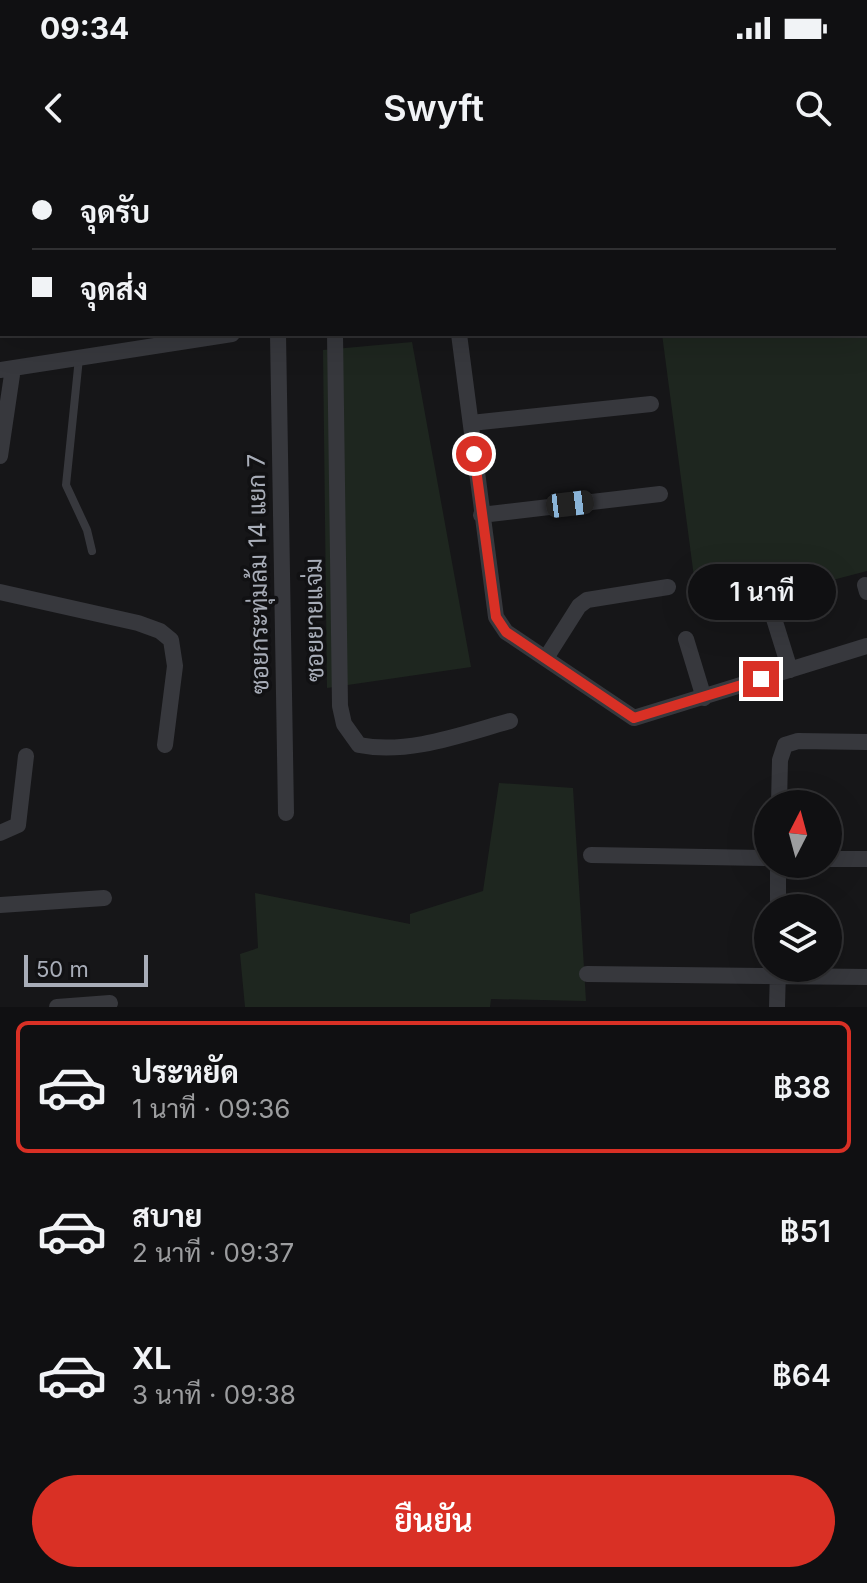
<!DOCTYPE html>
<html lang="th">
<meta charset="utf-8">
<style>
body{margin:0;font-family:Inter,Sarabun,sans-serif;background:#1e1e20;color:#f1f3f6;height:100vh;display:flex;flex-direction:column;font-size:30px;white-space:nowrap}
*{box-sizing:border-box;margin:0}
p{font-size:26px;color:#9c9d9f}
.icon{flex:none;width:44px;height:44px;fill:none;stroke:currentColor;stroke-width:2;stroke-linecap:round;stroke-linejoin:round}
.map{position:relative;height:847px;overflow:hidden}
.panel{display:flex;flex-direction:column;background:#101012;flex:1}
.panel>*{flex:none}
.banner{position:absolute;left:0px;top:0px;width:868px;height:176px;box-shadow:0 8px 32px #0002,0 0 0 2px #303032;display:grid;align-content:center;height:176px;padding:0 32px;background:#101012}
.needle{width:52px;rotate:6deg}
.tools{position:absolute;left:754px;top:630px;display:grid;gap:16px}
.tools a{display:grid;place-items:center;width:88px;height:88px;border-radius:50%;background:#101012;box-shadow:0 8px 32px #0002,0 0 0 2px #303032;font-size:40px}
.scale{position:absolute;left:24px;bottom:20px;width:124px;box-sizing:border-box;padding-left:8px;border:4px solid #a8adb8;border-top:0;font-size:22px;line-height:28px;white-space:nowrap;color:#a8adb8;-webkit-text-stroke:6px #111113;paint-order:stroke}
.end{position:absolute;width:36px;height:36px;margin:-18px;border:10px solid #d93025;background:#fff;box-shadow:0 0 0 4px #fff}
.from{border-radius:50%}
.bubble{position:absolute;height:56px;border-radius:28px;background:#101012;box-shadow:0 8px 32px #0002,0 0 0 2px #303032;font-size:26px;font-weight:600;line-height:56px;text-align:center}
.car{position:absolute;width:24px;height:48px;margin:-24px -12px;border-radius:10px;box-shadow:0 0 6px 2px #0007;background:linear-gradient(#222 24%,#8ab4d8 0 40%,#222 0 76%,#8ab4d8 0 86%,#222 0)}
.banner b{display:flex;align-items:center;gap:28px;height:76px;font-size:30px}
.banner b+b{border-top:2px solid #303032}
.banner i{width:20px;height:20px;background:#f1f3f6}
ul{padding:14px 0 0;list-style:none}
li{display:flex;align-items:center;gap:24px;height:132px;margin:0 16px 12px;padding:0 16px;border:4px solid transparent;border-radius:12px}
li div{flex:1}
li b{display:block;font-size:30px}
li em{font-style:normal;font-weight:600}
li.current{border-color:#d93025}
li>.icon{width:72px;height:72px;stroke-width:1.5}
.primary-button{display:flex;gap:16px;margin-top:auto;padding:16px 32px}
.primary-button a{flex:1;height:92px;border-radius:48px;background:#d93025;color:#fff;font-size:32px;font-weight:600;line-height:92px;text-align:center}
.status{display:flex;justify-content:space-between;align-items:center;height:56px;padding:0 40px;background:#101012;direction:ltr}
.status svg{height:22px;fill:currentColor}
header{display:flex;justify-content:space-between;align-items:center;height:104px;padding:0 32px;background:#101012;font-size:36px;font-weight:600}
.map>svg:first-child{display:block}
.green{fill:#1e261f}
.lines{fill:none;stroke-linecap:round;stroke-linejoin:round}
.lane{stroke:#37383d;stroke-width:8}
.street{stroke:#37383d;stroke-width:16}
.route{stroke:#d93025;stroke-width:10}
.labels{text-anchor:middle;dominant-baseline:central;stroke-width:7;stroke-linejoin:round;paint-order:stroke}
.street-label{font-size:24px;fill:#a8adb8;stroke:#111113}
</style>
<div class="status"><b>09:34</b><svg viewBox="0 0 49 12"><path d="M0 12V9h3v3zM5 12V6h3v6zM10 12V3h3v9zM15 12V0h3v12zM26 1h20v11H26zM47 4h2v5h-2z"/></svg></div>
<header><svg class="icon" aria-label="back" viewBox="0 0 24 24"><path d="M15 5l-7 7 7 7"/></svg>Swyft<svg class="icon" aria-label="search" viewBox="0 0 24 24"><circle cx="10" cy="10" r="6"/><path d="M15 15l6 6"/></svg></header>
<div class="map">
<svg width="867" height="847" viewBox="0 0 867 847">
<rect width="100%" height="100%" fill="#161618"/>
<!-- green -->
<path class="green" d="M639,0H867V411L699,455L662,174H866V2Z
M412,182L471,507L327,528L323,190Z
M499,623L573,628L586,841L491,839L490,847H245L240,794L258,788L255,733L410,764V754L483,731Z"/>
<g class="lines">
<!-- lane -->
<path class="lane" d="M79,198L66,325L87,370L92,391"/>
<!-- street -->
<path class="street" d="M212,0V2
M439,0L440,2
M485,2L502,0
M0,60H2
M278,174L286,653
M335,174L340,546L344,564L359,585C408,595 463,574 510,561
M459,174L496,457L506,472L634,558L867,486
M0,210L232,174
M471,263L651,244
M0,296L13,208
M481,355L660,334
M865,425L867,432
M0,432L138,463L160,471L171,480L175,506L165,585
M771,449L790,510
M686,479L704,538
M546,498L579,446L587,440L668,427
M779,644L780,600L785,585L798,581L867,582
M0,673L18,665L26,596
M591,695L768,698
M828,699H867
M778,704V748
M0,745L104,738
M587,814L867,817
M57,847L110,843
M777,847L778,809"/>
</g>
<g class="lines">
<!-- route -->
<path class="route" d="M474,294L496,457L506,472L634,558L761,519"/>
</g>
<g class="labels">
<!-- street labels -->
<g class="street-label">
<text transform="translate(258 414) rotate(-91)">ซอยกระทุ่มล้ม 14 แยก 7</text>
<text transform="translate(314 460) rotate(-91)">ซอยยายแจ่ม</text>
</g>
</g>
</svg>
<div class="tools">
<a><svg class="needle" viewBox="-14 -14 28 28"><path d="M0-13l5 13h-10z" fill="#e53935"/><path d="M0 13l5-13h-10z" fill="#9c9d9f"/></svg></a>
<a><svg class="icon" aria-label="layers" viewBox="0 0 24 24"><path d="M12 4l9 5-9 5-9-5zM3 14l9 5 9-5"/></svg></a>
</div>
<div class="scale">50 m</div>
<i class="end from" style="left:474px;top:294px"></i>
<i class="end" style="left:761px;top:519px"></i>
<div class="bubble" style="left:688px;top:404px;width:148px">1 นาที</div>
<i class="car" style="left:570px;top:344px;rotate:83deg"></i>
<div class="banner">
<b><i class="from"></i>จุดรับ</b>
<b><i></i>จุดส่ง</b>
</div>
</div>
<section class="panel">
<ul>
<li class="current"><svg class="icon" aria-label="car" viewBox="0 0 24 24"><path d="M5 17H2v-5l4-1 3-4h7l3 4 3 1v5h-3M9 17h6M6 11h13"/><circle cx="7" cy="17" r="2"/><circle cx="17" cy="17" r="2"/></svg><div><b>ประหยัด</b><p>1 นาที · 09:36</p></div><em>฿38</em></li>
<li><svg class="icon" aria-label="car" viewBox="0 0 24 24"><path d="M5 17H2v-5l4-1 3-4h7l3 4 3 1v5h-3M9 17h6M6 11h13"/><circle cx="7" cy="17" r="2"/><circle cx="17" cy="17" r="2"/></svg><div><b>สบาย</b><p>2 นาที · 09:37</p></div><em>฿51</em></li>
<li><svg class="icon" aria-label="car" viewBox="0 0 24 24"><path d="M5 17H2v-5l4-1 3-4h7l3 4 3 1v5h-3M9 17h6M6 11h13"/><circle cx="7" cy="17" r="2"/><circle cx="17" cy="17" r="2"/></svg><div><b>XL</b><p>3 นาที · 09:38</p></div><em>฿64</em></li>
</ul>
<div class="primary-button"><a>ยืนยัน</a></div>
</section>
